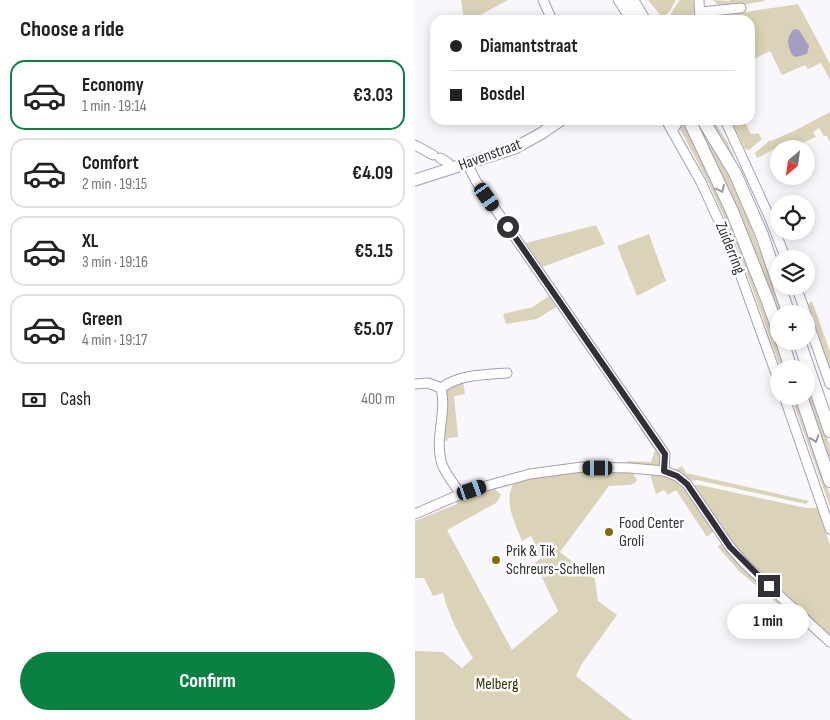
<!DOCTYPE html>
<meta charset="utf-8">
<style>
body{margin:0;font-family:"Sofia Sans Condensed",sans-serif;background:#f2f2f2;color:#222;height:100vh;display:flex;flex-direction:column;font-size:19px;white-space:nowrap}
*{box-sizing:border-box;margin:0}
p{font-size:16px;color:#767676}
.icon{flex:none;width:28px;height:28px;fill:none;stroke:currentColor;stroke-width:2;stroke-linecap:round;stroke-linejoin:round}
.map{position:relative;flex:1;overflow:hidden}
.details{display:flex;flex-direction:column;background:#fff;width:415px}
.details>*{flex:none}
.hud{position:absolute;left:15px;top:15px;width:325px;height:110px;border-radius:15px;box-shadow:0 2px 12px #0003;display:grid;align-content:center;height:110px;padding:0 20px;background:#fff}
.needle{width:32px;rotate:209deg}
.fabs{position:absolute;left:355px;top:140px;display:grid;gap:10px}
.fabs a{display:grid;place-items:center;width:45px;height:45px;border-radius:50%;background:#fff;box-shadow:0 2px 12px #0003;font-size:25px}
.end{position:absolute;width:22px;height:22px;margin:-11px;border:6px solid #322f39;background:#fff;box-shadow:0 0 0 2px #fff}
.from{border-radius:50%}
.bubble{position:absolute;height:35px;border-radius:18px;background:#fff;box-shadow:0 2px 12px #0003;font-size:16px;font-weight:700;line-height:35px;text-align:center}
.car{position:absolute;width:15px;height:30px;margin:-15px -8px;border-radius:6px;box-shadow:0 0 4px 1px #0007;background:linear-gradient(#222 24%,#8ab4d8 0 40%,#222 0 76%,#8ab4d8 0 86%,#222 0)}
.hud b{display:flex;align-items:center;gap:18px;height:48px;font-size:19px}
.hud b+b{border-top:1px solid #e0e0e0}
.hud i{width:12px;height:12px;background:#222}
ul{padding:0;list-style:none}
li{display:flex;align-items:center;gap:15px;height:70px;margin:0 10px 8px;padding:0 10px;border:2px solid #e0e0e0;border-radius:15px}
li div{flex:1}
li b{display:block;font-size:19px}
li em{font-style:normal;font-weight:700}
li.selected{border-color:#0b8043}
li>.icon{width:45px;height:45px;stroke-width:1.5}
h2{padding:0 20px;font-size:22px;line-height:60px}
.pay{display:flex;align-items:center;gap:12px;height:55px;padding:0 20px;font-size:19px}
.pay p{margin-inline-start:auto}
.primary-button{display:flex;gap:10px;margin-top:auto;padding:10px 20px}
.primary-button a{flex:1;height:58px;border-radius:30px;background:#0b8043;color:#fff;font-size:20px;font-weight:700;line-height:58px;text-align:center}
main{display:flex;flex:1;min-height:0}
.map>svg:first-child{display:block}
.green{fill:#dbd3b7}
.water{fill:#a79cc2}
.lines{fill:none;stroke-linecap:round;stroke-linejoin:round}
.minor-casing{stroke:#a59eb6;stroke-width:11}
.tertiary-casing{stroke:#a59eb6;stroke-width:13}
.secondary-casing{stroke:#a59eb6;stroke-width:14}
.minor{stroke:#fff;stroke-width:9}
.tertiary{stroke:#fff;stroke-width:11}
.secondary{stroke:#fff;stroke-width:12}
.oneway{stroke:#98979c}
.route{stroke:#322f39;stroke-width:6}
.poi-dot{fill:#816b04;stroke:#fff;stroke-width:2}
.labels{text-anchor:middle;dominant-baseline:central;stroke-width:5;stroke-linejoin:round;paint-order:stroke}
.street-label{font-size:16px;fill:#322f39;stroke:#fff}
.poi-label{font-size:16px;fill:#322f39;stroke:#fff;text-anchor:start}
.park-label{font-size:16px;fill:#403400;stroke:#fff}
</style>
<main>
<section class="details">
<h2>Choose a ride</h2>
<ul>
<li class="selected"><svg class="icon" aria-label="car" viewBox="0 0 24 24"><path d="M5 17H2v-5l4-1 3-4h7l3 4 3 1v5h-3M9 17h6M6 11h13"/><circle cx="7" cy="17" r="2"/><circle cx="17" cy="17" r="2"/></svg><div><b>Economy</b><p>1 min · 19:14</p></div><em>€3.03</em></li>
<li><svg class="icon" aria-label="car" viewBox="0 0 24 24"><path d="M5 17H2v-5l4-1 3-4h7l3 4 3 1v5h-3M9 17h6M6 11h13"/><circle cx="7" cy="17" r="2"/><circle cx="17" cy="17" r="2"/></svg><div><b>Comfort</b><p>2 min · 19:15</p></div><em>€4.09</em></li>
<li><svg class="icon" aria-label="car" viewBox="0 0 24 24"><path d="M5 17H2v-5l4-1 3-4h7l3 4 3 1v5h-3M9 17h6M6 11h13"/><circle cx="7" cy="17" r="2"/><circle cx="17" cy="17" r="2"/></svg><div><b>XL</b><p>3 min · 19:16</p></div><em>€5.15</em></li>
<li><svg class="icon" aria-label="car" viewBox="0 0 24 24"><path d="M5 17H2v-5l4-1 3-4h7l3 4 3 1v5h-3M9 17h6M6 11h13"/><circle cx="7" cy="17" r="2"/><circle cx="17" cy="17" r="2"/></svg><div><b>Green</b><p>4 min · 19:17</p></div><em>€5.07</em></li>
</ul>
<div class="pay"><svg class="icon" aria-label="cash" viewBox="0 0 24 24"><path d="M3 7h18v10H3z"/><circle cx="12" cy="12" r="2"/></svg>Cash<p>400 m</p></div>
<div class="primary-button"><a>Confirm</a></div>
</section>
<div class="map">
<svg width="415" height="720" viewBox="0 0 415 720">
<rect width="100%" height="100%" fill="#f9f7fc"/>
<!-- green -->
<path class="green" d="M46,0H93L56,20H49Z
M233,0H261L255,11L247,17Z
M265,0H278C284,24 267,20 252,18C258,13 259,6 265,0Z
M298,0L314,1L315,0H349L350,1L306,8Z
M383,4L415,64V80L406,63L393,69L390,65L367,75L355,51L335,61V20H294V18L299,17Z
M415,112V143L412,136H409L404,128L398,132L401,137L378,147L375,141L342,158L340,153L355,140L356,141L379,131Z
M267,120H271L282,151L311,211L371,369H366L322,246L294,184L264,127Z
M277,120H285L312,164L369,314H364Z
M292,120H298L313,143L364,261V272Z
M316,120H329L336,134L343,133L347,139L334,150L330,149Z
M181,225L190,244L127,267L111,243Z
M234,234L251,281L222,296L202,246Z
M134,296L141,307L122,319L91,324L88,314L118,307Z
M397,301L415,352V369L392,305Z
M391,378L415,446V466L391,396Z
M48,380L50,394L39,396L43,437L33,438L32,441L28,440L32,390L36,385Z
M376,396H380L415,495V507Z
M229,427C233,434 259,463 240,467C232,468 220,465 212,464V461L236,462L240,450L225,429Z
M267,466L271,473L394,501L391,504L282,480L275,481L259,470Z
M196,470L217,471L222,480L220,483L215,485L194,486L145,552L180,579L183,601L202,615L166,665L161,676L217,720H0V651L28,652L47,668L58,658C45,637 34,617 28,593L18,596L9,578H0V521L42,504L41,501L78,487L86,495L81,503L32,530L97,650L143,611L120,563L127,557L116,536L107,541C100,523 87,500 100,481L154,472Z
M235,474L256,477L268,485L299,531L292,537L261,490L253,495L249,490L241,494Z
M277,485H285L391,508H403L415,545V637L332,560L316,540Z
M308,543L327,567L365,602L364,605L324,571L303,547V546Z"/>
<!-- water -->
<path class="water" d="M379,29L384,30L394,46L392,54L381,57L377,55C373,44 370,39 379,29Z"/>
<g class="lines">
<defs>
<path id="minor" d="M128,0L137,20
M284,0L285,20
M285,12L326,8
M251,120L286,182L314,243L364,382
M310,120L354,216L371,259
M257,131L264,120
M0,145L18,155
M25,158L32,162L38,168
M52,164L61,181L250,454L249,471
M381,286L391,314
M391,316L415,384
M0,384L13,383L26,388C32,412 20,437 26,461C29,473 39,484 46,494
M26,388C46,374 68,375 92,373
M369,396L415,529
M0,514L46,494L71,486L115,474L167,467L215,468L249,471L262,476L272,484L315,547L330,564L415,642"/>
<path id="tertiary" d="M0,180L100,148L127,133L146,120"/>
<path id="secondary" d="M205,0L218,20
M217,0L229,20
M274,120L317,211L352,299L364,332
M288,120L320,173L347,235L364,285
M364,286L374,314
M367,341L376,369
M384,341L415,431
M386,396L415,481"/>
</defs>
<!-- minor casing -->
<use href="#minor" class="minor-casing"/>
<!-- tertiary casing -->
<use href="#tertiary" class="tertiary-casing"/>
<!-- secondary casing -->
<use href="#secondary" class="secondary-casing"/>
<!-- minor -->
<use href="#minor" class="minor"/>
<!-- tertiary -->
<use href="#tertiary" class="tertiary"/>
<!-- secondary -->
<use href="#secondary" class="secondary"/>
</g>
<!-- one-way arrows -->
<defs><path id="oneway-chevron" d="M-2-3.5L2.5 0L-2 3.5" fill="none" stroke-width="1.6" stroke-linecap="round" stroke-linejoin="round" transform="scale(1.25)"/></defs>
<g class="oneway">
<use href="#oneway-chevron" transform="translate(306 189) rotate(65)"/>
<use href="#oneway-chevron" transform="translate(400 439) rotate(71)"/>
</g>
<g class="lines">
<!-- route -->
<path class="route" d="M93,227L250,454L249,471L262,476L272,484L315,547L354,586"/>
</g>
<!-- markers -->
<g class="poi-dot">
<circle cx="194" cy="532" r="5"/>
<circle cx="81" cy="560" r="5"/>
</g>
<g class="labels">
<!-- street labels -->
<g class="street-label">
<text transform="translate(75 155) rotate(-20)">Havenstraat</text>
<text transform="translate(315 248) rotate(68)">Zuiderring</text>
</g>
<!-- poi labels -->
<g class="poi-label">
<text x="204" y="523">Food Center<tspan x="204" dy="18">Groli</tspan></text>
<text x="91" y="551">Prik &amp; Tik<tspan x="91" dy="18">Schreurs-Schellen</tspan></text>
</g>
<!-- park labels -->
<g class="park-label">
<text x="82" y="684">Melberg</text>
</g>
</g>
</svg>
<div class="fabs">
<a><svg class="needle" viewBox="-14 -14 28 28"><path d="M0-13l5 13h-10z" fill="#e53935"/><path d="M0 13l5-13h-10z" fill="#767676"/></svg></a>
<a><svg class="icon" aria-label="locate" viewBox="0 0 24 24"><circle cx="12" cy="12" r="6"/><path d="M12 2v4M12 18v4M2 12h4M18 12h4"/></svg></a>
<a><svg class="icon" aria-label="layers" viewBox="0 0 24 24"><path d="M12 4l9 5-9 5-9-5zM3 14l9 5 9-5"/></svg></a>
<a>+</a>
<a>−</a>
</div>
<i class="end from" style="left:93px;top:227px"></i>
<i class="end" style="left:354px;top:586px"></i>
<div class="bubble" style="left:312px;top:604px;width:82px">1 min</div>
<i class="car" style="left:72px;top:197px;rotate:145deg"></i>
<i class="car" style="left:183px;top:468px;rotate:270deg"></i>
<i class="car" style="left:57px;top:490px;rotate:71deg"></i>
<div class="hud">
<b><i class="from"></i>Diamantstraat</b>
<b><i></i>Bosdel</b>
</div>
</div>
</main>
